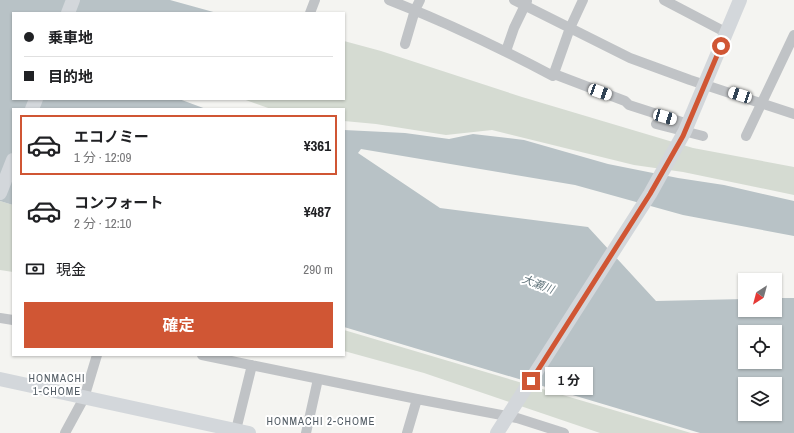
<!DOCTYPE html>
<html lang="ja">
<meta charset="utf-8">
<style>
body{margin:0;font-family:"Archivo Narrow","Noto Sans JP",sans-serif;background:#f2f2f2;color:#202124;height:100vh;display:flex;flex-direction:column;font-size:15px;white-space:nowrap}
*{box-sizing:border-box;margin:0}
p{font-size:13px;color:#757577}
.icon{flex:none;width:22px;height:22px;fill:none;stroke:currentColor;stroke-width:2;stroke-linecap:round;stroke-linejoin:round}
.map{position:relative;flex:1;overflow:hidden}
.details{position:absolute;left:12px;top:108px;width:333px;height:248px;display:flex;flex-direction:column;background:#fff;border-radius:0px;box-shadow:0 1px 3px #0004}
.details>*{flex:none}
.guide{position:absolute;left:12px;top:12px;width:333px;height:88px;border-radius:0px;box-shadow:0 1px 3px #0004;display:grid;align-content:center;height:88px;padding:0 12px;background:#fff}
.needle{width:26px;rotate:216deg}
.controls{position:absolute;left:738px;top:273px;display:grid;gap:8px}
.controls a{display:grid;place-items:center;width:44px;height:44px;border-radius:0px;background:#fff;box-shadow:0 1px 3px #0004;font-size:20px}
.end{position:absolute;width:18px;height:18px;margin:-9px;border:5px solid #d05634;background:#fff;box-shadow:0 0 0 2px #fff}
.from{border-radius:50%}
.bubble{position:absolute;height:28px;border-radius:0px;background:#fff;box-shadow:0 1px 3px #0004;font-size:13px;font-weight:700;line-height:28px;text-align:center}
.car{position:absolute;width:12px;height:24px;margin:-12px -6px;border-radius:5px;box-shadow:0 0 3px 1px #0007;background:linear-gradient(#fff 24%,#345 0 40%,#fff 0 76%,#345 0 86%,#fff 0)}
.guide b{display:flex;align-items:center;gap:14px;height:38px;font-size:15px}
.guide b+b{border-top:1px solid #e0e0e0}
.guide i{width:10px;height:10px;background:#202124}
ul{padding:7px 0 0;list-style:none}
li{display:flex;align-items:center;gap:12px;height:60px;margin:0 8px 6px;padding:0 4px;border:2px solid transparent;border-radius:0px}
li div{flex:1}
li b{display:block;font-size:15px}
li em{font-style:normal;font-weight:700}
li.on{border-color:#d05634}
li>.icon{width:36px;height:36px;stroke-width:1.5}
.pay{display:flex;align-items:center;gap:10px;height:44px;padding:0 12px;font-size:15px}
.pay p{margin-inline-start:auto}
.action{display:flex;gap:8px;margin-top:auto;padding:8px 12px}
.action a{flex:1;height:46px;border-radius:0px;background:#d05634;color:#fff;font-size:16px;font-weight:700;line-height:46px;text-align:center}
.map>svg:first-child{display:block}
.green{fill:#d5dbd2}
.water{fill:#b8c2c6;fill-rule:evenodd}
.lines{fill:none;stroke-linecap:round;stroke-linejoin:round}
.street{stroke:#c0c3c6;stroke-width:10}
.secondary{stroke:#d3d7db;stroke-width:14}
.route{stroke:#d05634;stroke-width:5}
.labels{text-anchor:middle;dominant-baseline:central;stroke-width:4;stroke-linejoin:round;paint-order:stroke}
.water-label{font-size:11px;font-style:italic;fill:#62757c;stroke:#fff}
.neighbourhood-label{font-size:11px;letter-spacing:1px;fill:#535d65;stroke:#fff}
</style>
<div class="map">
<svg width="794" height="433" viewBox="0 0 794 433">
<rect width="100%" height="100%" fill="#f4f4f1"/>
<!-- green -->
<path class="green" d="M344,41L381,51L522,97L693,148L794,167V195L683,172L634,165L492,130L446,135L376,124L344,121V109H271L243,99H344Z
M0,201L13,205V272L0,270Z
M344,330L691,433H600L424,373L344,351Z"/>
<!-- water -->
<path class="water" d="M0,0H170L217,13H13V99H179L206,109H13V205L0,201Z
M344,130L405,133L449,139L473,134L524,140L608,164L678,178L724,185L794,201V236L683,215L575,185L361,149L358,153L440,208L588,227L656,301L745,299V310H775V298H794V433H700L344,327ZM745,332H775V362H745ZM745,384H775V414H745Z"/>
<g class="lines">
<!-- street -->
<path class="street" d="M389,0C446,22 500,48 553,76L570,28L583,0
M514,0L630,58L690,80L794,114
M664,0L727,33
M310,13L315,0
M405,44L415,10L420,0
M506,51L514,28L527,1
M554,74L625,101L629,105L688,124
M656,124L703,136
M746,136L794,35
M0,318L13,320
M202,355L417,399L517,418L564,433
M236,430L252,365
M65,433L84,398L97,355
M306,433L318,379
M407,433L417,399"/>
<!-- secondary -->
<path class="secondary" d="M68,13L73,0
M32,109L36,99
M0,193L13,160
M0,379L249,433
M497,433L650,194L685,131L740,0"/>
</g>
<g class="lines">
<!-- route -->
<path class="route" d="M531,381L650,194L683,136L721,46"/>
</g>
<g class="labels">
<!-- water labels -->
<g class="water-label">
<text transform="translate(538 284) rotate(20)">大瀬川</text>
</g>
<!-- neighbourhood labels -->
<g class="neighbourhood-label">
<text x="57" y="378">HONMACHI<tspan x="57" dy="13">1-CHOME</tspan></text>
<text x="321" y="421">HONMACHI 2-CHOME</text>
</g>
</g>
</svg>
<div class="controls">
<a><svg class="needle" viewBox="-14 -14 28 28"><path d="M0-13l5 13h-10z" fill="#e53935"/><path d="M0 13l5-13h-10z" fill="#757577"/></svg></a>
<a><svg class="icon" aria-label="locate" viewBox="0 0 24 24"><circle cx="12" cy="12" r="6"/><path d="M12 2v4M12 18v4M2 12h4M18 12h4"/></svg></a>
<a><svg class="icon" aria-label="layers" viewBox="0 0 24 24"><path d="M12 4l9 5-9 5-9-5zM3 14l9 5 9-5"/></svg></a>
</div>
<i class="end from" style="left:721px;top:46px"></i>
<i class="end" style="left:531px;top:381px"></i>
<div class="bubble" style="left:545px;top:367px;width:48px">1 分</div>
<i class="car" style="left:600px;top:92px;rotate:110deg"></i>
<i class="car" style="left:740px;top:95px;rotate:288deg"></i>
<i class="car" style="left:665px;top:117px;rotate:106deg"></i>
<div class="guide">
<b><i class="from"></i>乗車地</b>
<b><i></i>目的地</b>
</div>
<section class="details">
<ul>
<li class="on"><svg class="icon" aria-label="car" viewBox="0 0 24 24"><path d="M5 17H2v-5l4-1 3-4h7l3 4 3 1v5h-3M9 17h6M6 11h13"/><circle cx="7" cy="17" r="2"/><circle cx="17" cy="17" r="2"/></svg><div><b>エコノミー</b><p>1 分 · 12:09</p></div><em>¥361</em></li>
<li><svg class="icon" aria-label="car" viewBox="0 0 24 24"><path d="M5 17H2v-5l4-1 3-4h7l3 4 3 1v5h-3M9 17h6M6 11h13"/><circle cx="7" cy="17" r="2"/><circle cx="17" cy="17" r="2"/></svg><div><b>コンフォート</b><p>2 分 · 12:10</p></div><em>¥487</em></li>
</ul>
<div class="pay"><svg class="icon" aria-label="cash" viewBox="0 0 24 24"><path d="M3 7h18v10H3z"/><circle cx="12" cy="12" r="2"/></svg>現金<p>290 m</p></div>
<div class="action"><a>確定</a></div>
</section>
</div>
